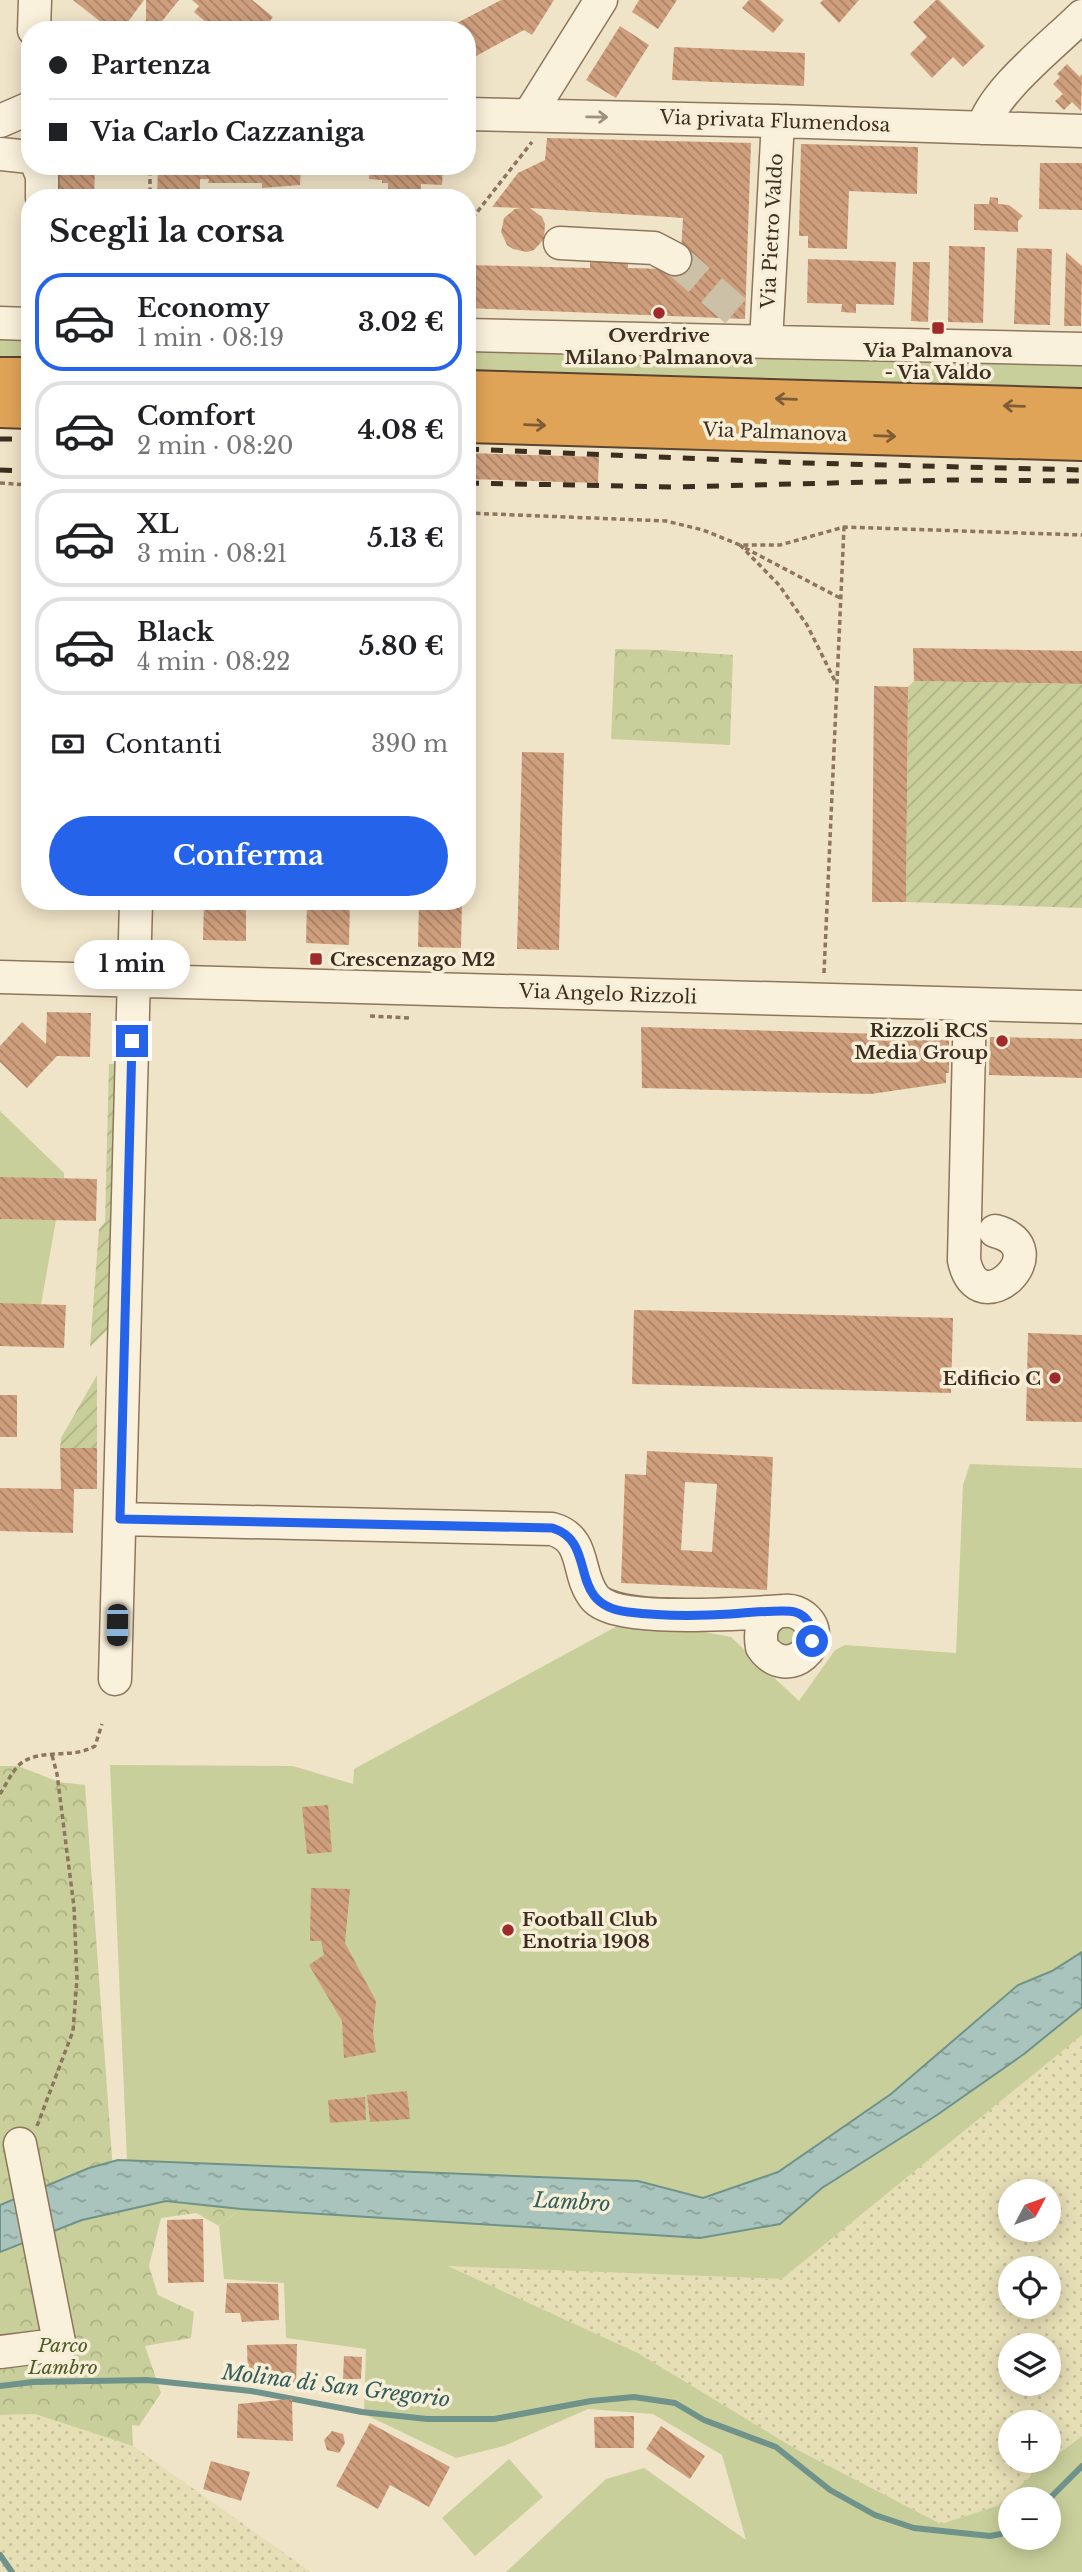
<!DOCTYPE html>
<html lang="it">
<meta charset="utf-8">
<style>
body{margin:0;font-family:"Libre Baskerville",serif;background:#f2f2f2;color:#202124;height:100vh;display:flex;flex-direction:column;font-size:26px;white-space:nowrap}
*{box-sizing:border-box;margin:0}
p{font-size:23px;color:#757577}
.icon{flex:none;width:38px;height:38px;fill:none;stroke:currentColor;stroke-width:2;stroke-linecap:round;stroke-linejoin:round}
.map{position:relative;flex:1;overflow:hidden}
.sheet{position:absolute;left:21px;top:189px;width:455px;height:721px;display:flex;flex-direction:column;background:#fff;border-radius:28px;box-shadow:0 4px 18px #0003}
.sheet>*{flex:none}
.hud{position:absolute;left:21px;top:21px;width:455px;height:154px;border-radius:28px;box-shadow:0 4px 18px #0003;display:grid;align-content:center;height:154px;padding:0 28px;background:#fff}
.needle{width:46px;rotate:49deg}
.controls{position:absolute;left:998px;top:2179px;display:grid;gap:14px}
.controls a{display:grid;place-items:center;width:63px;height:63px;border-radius:50%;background:#fff;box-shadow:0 4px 18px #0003;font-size:35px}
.end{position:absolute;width:32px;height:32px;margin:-16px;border:9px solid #2563eb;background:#fff;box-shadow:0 0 0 4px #fff}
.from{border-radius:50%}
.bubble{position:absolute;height:49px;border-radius:24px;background:#fff;box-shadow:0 4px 18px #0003;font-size:23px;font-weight:800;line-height:49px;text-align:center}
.car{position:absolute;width:21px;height:42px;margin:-21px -10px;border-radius:9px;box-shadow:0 0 5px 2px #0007;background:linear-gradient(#222 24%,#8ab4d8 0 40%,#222 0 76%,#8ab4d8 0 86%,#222 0)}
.hud b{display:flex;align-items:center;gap:24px;height:66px;font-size:26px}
.hud b+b{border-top:2px solid #e0e0e0}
.hud i{width:18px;height:18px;background:#202124}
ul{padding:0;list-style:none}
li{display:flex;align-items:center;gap:21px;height:98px;margin:0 14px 10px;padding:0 14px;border:4px solid #e0e0e0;border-radius:28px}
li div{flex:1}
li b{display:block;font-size:26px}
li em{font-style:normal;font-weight:800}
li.current{border-color:#2563eb}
li>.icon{width:63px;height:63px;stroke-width:1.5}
h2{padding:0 28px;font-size:32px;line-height:84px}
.pay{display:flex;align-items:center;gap:18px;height:77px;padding:0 28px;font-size:26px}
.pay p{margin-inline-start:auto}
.primary-button{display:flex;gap:14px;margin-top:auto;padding:14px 28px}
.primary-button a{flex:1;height:80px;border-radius:42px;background:#2563eb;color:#fff;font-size:28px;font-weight:800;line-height:80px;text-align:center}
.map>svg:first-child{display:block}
.farmland{fill:url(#farmland-dots);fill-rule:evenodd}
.grass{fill:#c9cf9b;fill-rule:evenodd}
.forest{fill:url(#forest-crowns)}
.garden{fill:url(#garden-furrows)}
.water{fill:url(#water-ripples);stroke:#6f938a;stroke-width:2}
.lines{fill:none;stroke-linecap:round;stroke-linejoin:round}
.stream{stroke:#6f938a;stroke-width:6}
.building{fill:url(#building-back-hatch);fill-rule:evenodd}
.minor-tunnel{stroke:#ccc0a6;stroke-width:32;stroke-dasharray:32 16;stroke-linecap:butt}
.minor-casing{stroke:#8d765c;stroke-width:35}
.highway-casing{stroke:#5b4430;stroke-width:42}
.path{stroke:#8d765c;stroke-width:3.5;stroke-dasharray:5 3.5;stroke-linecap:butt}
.minor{stroke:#faf1dc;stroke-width:32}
.highway{stroke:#e0a458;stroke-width:38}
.rail{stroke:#3d2e20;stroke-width:5;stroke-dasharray:12 12;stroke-linecap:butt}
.oneway{stroke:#9c907e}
.oneway2{stroke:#7e5d36}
.route{stroke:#2563eb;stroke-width:9}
.poi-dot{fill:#9e2a2b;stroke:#f7eed8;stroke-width:2.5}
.labels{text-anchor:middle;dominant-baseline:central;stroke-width:7;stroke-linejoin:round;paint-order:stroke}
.street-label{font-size:19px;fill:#3d2e20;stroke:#f7eed8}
.poi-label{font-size:19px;font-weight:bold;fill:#3d2e20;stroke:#f7eed8}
.park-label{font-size:19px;font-style:italic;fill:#4d5a26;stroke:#f7eed8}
.water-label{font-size:21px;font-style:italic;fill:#2f5d5a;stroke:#f7eed8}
</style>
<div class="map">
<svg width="1082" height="2572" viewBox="0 0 1082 2572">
<defs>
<pattern id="farmland-dots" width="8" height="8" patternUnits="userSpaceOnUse" patternTransform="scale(1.75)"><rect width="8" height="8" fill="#e6deb5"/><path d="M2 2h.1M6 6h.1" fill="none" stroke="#c6bf9b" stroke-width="1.8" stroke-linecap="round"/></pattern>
<pattern id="forest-crowns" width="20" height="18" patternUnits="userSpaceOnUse" patternTransform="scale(1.75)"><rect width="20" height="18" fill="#c9cf9b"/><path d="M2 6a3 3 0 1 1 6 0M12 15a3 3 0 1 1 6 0" fill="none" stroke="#aeb285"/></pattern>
<pattern id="garden-furrows" width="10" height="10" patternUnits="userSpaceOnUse" patternTransform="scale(1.75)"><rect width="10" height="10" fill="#c9cf9b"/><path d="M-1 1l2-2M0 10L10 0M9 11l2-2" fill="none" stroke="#aeb285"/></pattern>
<pattern id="water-ripples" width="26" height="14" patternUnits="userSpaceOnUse" patternTransform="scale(1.75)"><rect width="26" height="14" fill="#a9c4bc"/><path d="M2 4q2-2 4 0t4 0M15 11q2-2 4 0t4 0" fill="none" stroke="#8ba098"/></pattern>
<pattern id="building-back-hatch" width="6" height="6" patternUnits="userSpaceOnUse" patternTransform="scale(1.75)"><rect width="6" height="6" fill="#cf9f7d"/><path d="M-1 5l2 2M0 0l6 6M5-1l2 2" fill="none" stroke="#a98266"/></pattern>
</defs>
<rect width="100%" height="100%" fill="#f0e4c8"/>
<!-- farmland -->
<path class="farmland" d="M1082,2035V2436L1041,2467L997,2506L941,2524L794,2448L638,2353L446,2265L782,2279ZM1010,2191H1048V2230H1010ZM1010,2268H1048V2306H1010ZM1010,2345H1048V2384H1010ZM1010,2422H1048V2460H1010Z
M35,2414L133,2446L311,2572H0V2415Z"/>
<!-- grass -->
<path class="grass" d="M0,335L30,336V357L0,356Z
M467,348L1082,364V387L467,370Z
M0,1111L64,1173V1179L0,1177Z
M0,1219L56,1220L41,1305L0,1303Z
M970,1464L1082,1468V1952L1052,1971L1017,1985L891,2094L778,2172L703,2199L638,2181L127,2162L110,1765L293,1766L353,1784L354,1769L632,1618L731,1637L799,1701L835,1650L845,1645L956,1653L963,1485Z
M782,1620L804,1633L781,1653L771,1631Z
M1082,2007V2035L782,2279L448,2266L638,2353L794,2448L941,2524L997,2506L1041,2467L1082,2436V2572H506L606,2479L644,2468L746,2540L722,2455L653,2414L588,2409L504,2446L456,2458L364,2414L366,2349L286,2338L284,2283L224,2279L219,2226L241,2209L700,2238L780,2224L822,2188L1024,2054ZM1010,2499H1048V2538H1010Z
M509,2459L543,2497L475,2556L442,2518Z"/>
<!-- forest -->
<path class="forest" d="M615,649L662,650L733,655L730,745L611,739Z
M0,1766H18L59,1782L85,1785L116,2212L166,2201L241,2209L219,2226L196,2213L161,2218L149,2266L158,2295L194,2312L191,2338L145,2346L161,2393L139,2426L132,2425L133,2446L35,2414L0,2415Z"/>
<!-- garden -->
<path class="garden" d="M914,681L1082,684V908L906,902L908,687Z
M109,1064H119L114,1323L90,1347L99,1229L105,1222Z
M97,1375V1448H60L61,1438Z"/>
<!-- water -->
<path class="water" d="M1082,1952V2007L1024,2054L937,2115L822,2188L780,2224L700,2238L241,2209L166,2201L82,2220L0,2252V2205L89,2168L118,2160L638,2181L703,2198L778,2172L891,2094L1018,1985L1052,1971Z"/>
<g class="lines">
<!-- stream -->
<path class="stream" d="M0,2386L33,2382L147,2380L251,2391L362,2412L427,2419H494L591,2401L634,2397L675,2403L704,2420L776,2447L830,2490L875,2515L914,2528L990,2536L1001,2534L1010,2529
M1048,2500L1082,2466
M0,2555L12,2572"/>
</g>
<!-- building -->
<path class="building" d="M73,0H144L122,30H111Z
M146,0H179L155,30H146Z
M192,0H252L273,17L263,30H215L194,12L199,6Z
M501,0H554L532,35L524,30L467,61V30H459L457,23Z
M639,0H677L658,29L632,12Z
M749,0H760L784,20L773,33L742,8Z
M823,0H859L839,23L820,3Z
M936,0H939L985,46L963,67L953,57L932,78L910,54L927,37L913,22Z
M620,26L649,45L616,98L586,80Z
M674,47L805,53L804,86L672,80Z
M1067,64L1080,77L1082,74L1081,111L1072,102L1064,110L1055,101L1063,94L1053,84L1060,77L1057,74Z
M547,138L751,143L745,319L467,308V265L590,268V252L628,253V268L668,269L681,253L683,218L530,208L542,217L545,224L544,239L534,250L527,252L513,249L507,245L501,232L504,218L515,209L522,208L492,207L518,173L545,160Z
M801,144L918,147L917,194L849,191L847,249L808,248V236H799Z
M1040,163H1082V210L1039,209Z
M57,166H95L94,198H56Z
M158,166H301L300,185L262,188V183H208L209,179H200V198H157Z
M370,166H443L442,185L421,184V198H388V183H382V180L369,179Z
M990,197L998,198V204L1009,205L1023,216L1018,221V232L974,230V204H989Z
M949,246L985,247L983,323L948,322Z
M1017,248L1052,249L1050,325L1014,324Z
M1066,252L1082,266L1081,326H1064Z
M808,259L896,262L894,305L856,304V313L841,312L842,304L807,303Z
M913,262H930L928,322L911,321Z
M467,453L599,457L598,483L467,479Z
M913,648L1082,651V684L914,681Z
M874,686L908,687L906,902H872Z
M522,752L564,753L559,950L517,949Z
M204,901H246V941L203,940Z
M307,901H350L349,945L306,943Z
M419,901H462L461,948L418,947Z
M47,1012L91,1013L90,1057L57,1056L27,1088L0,1062V1046L22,1022L46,1044Z
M641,1027L949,1036V1073H946V1083L871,1094L642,1088Z
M990,1037L1082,1039V1078L989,1075Z
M0,1177L97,1179L96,1221L0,1219Z
M0,1303L66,1305L64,1348L0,1346Z
M634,1310L953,1318L951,1393L632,1384Z
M1028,1333L1082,1335V1422L1026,1421Z
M0,1395H17V1437H0Z
M60,1448H97V1489H74L73,1533L0,1531V1488L61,1489Z
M647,1451L773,1457L767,1590L621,1583L625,1474L646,1475ZM685,1482L717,1484L712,1552L681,1550Z
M328,1805L332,1852L307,1854L302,1807Z
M311,1888L350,1889L345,1943L376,2001L373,2033L376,2052L344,2058L342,2021L309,1965L324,1955L321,1941H310Z
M407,2091L410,2119L370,2122L367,2095Z
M365,2097L366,2120L330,2123L328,2100Z
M203,2219L204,2282L168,2283L167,2220Z
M227,2283L278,2284L279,2320L242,2322L240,2313H225Z
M297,2344L296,2387L248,2382L247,2345Z
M344,2356L362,2357L361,2379H343Z
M292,2399L293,2441L237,2438L238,2404Z
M634,2416V2448H595L594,2417Z
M370,2423L450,2467L429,2507L390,2485L378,2509L336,2486Z
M661,2426L705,2456L690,2479L646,2449Z
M332,2431L343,2434L345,2443L339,2453L327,2450L324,2440Z
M211,2461L250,2472L241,2501L203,2489Z"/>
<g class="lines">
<!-- minor-tunnel -->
<path class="minor-tunnel" d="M675,259L745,319"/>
<defs>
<path id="minor" d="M34,30L35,0
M467,114L778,121L1082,131
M529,115L601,0
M0,121L30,108
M983,128C993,91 1054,44 1082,16
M0,154L30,157
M38,166L42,176V198
M560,243L654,248L675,259
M0,323L30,324
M467,335L1082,349
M766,342L778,121
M0,977L1082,1007
M970,1004L964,1260C978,1328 1060,1248 995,1231
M120,1519L552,1529C588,1539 575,1574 595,1598C617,1624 749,1613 784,1611C792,1610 799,1613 804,1617C832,1641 788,1684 762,1647C759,1631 762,1620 777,1612
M115,1679L136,901
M0,2352L40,2347H60L20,2144"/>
<path id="highway" d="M0,377H30
M467,390L1082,408
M0,408L30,409
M467,423L1082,441"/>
</defs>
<!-- minor casing -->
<use href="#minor" class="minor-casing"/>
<!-- highway casing -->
<use href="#highway" class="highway-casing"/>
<!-- path -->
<path class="path" d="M94,198L150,196V166
M467,225L532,142
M0,483L30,485
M467,513L666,521L703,530L740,545H780L844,527L1082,535
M740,545L779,585L807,625L836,683
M745,548L842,599
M824,973L844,527
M370,1016L410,1018
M0,1794C6,1785 11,1773 19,1765C39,1747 72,1760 95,1746L102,1724
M37,2126L73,2031L77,1979L74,1907L57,1774L52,1755"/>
<!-- minor -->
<use href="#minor" class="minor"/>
<!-- highway -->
<use href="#highway" class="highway"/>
<!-- rail -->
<path class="rail" d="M0,439H30
M467,449L805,463L1082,470
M0,470L30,471
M467,483L675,487L951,480L1082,481"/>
</g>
<!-- one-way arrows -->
<defs><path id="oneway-shaft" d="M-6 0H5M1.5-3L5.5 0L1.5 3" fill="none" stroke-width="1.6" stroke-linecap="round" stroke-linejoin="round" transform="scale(1.75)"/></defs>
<use class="oneway" href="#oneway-shaft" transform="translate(597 117) rotate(1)"/>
<g class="oneway2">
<use href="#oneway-shaft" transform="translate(786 399) rotate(-178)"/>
<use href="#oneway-shaft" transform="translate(1014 406) rotate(-178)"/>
<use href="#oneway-shaft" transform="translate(535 425) rotate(2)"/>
<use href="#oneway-shaft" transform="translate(885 436) rotate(2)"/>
</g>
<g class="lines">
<!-- route -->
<path class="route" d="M132,1041L120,1519L552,1528C600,1542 564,1605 628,1612C660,1616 699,1616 731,1614C744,1613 785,1609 795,1612C808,1616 814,1628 812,1641"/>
</g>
<!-- markers -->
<g class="poi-dot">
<circle cx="659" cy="313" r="7"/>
<rect x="931" y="321" width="14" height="14" rx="3.5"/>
<rect x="309" y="952" width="14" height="14" rx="3.5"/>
<circle cx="1002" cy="1041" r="7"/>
<circle cx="1055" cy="1378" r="7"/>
<circle cx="508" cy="1930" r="7"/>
</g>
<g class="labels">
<!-- street labels -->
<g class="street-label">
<text transform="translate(775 121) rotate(2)">Via privata Flumendosa</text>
<text transform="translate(772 231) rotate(-87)">Via Pietro Valdo</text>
<text transform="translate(775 432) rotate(2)">Via Palmanova</text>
<text transform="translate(608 994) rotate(2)">Via Angelo Rizzoli</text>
</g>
<!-- poi labels -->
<g class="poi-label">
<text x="659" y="335">Overdrive<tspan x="659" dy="22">Milano Palmanova</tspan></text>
<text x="938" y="350">Via Palmanova<tspan x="938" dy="22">- Via Valdo</tspan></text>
<text x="330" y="959" text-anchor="start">Crescenzago M2</text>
<text x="988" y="1030" text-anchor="end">Rizzoli RCS<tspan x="988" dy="22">Media Group</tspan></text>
<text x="1041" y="1378" text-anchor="end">Edificio C</text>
<text x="522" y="1919" text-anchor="start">Football Club<tspan x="522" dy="22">Enotria 1908</tspan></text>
</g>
<!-- park labels -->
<g class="park-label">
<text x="63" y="2345">Parco<tspan x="63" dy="22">Lambro</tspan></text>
</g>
<!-- water labels -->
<g class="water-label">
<text transform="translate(572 2202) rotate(3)">Lambro</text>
<text transform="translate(336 2386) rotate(7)">Molina di San Gregorio</text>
</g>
</g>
</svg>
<div class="controls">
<a><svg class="needle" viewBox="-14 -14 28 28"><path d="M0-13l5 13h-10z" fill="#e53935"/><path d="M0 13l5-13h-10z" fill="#757577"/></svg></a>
<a><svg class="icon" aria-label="locate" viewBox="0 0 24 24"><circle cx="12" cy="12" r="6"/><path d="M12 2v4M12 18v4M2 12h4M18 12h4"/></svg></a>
<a><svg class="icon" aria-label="layers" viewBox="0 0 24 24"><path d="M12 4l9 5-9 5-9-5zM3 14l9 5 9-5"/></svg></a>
<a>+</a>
<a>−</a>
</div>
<i class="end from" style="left:812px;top:1641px"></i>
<i class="end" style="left:132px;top:1041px"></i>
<div class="bubble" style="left:74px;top:940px;width:116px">1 min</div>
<i class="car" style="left:117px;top:1625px;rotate:181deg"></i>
<div class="hud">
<b><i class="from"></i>Partenza</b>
<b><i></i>Via Carlo Cazzaniga</b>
</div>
<section class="sheet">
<h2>Scegli la corsa</h2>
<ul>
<li class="current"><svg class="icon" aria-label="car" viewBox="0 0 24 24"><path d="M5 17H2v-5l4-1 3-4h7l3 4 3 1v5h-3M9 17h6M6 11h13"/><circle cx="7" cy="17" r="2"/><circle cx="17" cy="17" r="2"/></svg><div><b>Economy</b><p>1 min · 08:19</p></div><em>3.02 €</em></li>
<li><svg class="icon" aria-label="car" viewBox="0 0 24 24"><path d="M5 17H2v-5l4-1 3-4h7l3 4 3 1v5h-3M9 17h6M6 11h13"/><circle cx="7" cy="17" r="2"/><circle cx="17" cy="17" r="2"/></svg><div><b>Comfort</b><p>2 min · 08:20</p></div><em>4.08 €</em></li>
<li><svg class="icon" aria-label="car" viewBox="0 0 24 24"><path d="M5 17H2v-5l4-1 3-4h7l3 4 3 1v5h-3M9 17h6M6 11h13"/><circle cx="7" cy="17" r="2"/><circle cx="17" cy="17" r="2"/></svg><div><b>XL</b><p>3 min · 08:21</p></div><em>5.13 €</em></li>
<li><svg class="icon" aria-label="car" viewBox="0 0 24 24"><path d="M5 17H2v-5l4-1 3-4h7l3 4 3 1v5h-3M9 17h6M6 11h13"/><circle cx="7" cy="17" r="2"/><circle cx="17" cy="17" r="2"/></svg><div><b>Black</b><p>4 min · 08:22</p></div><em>5.80 €</em></li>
</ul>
<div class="pay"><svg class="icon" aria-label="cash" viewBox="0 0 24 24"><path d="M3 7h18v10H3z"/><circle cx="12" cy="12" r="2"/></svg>Contanti<p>390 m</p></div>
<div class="primary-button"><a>Conferma</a></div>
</section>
</div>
